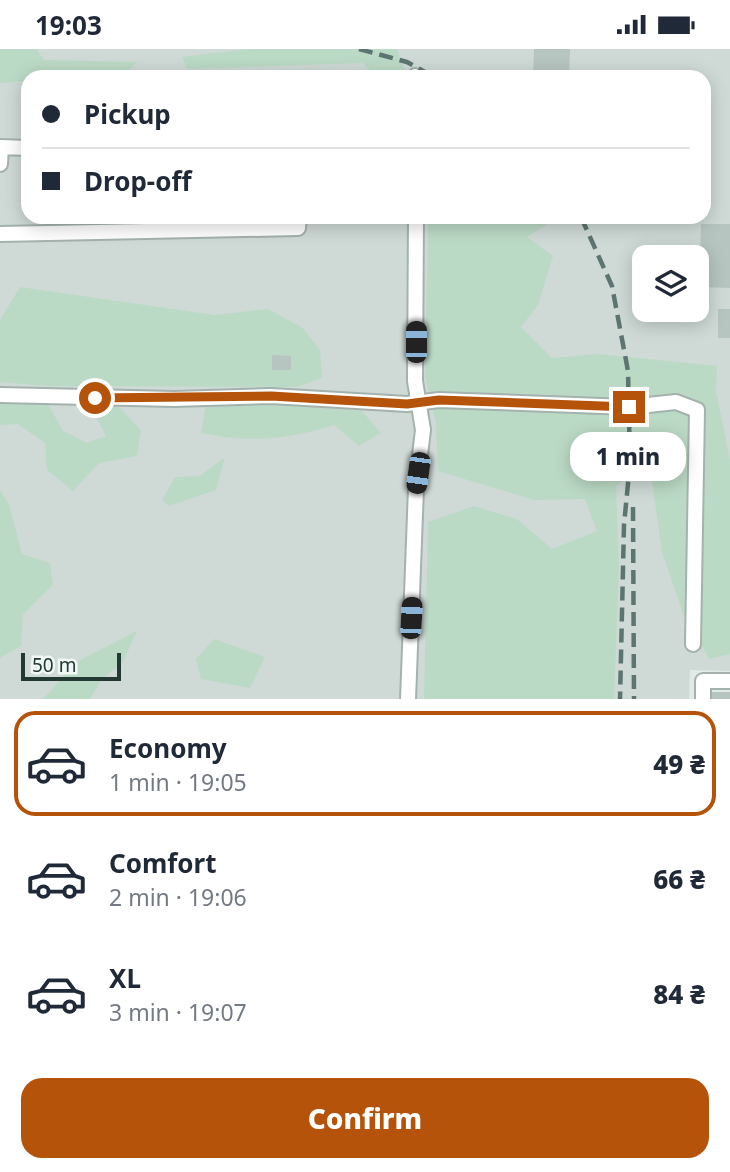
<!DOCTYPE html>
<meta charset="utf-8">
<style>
body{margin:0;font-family:"Noto Sans",sans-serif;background:#f2f2f3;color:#1f2937;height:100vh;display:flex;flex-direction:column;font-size:26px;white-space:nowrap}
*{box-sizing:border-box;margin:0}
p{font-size:23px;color:#747a83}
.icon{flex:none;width:38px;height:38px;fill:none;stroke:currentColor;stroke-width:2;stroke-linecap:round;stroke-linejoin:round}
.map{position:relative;height:650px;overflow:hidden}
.drawer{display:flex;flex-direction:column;background:#fff;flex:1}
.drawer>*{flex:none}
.top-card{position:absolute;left:21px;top:21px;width:690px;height:154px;border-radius:21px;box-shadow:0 4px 18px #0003;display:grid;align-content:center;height:154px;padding:0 21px;background:#fff}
.buttons{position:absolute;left:632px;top:196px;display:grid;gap:14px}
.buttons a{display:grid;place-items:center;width:77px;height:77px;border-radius:14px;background:#fff;box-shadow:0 4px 18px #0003;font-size:35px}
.scale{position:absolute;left:21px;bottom:18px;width:100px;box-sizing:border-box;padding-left:7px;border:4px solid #233a34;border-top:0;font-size:19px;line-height:24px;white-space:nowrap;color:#233a34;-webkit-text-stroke:5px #f1f7f4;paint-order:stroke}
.end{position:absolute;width:32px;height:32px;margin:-16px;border:9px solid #b45309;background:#fff;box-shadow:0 0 0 4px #fff}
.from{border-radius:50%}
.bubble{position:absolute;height:49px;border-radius:21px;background:#fff;box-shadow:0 4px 18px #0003;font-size:23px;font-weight:800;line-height:49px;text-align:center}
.car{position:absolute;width:21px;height:42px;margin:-21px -10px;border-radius:9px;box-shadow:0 0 5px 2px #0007;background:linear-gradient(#222 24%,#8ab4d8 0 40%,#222 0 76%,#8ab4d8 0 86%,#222 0)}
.top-card b{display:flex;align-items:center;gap:24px;height:66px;font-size:26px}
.top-card b+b{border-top:2px solid #e0e1e3}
.top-card i{width:18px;height:18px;background:#1f2937}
ul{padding:12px 0 0;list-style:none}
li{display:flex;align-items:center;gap:21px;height:105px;margin:0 14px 10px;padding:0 7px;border:4px solid transparent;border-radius:21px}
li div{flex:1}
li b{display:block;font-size:26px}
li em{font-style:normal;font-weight:800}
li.current{border-color:#b45309}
li>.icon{width:63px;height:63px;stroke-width:1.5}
.cta{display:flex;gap:14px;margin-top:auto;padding:14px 21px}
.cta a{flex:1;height:80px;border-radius:21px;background:#b45309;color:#fff;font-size:28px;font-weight:800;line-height:80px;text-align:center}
.status{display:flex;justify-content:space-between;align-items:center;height:49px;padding:0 35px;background:#fff;direction:ltr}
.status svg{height:19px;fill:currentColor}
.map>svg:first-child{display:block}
.built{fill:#cfdad6;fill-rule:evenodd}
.green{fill:#bbdac5}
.building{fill:#b7c5c0}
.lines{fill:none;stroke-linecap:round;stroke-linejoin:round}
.minor-casing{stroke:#a4b2ae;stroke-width:18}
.minor{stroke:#fff;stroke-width:14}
.rail{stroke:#5d7570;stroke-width:4.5;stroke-dasharray:14 7;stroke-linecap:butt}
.route{stroke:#b45309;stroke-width:9}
</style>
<div class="status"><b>19:03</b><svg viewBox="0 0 49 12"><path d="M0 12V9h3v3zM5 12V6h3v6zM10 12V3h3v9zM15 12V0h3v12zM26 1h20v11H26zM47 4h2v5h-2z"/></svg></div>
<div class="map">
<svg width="730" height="651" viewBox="0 0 730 651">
<rect width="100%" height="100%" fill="#e1eae7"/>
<!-- built -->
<path class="built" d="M0,0H730V622L690,621L689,651L0,650ZM28,28H704V168H28ZM644,208H696V261H644Z"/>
<!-- green -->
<path class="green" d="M0,0H37L43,11L138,13L119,28H28V32L0,34Z
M249,0H397L404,20L420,28H377L363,14L187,20L182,8Z
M428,168H558L527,188L553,207L538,256L521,278L552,309L598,305L717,317L716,342L730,411V605L709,610L682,562L662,503L649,410L616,437L619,515L614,650L424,651L428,473L474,457L517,470L552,500L597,482L585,450L534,451L438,422L436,375L425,327Z
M20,238L215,266L268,260L303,279L320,301L322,329L297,338L45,337L0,333V271Z
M0,352L48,355L63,382L87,394L106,387L90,356L119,358L141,381L137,407L99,414L73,442L47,421L45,394L18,375L0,376Z
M206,355H265L362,362L381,384L359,397L334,376C286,391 250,394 201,384Z
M225,408L216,441L169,457L162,451L175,428L200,427Z
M0,441L9,455L22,505L50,514L53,536L23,565L21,597L0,609Z
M137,582L123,613L101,631L90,650H43L78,612Z
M214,590L265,608L250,639L201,630L196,610Z"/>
<!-- building -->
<path class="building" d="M534,0H570L569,28H533Z
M701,175H730V239L699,238Z
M718,260H730V289H718Z
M272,306L291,307V321H272Z
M712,643H730V651H712Z"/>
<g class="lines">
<defs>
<path id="minor" d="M415,27V28
M0,115L1,98L28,99
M0,185L298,179L299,168
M0,346L174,350L271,347L407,355L439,351L629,358L676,353L697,361L693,595
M408,651L416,439L423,381L415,332L416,168
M703,651V632H730"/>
</defs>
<!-- minor casing -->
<use href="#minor" class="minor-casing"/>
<!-- minor -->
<use href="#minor" class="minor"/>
<!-- rail -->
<path class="rail" d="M359,0L407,13L434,28
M581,168L612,237L628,322L630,414L624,476L620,651
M633,458L634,651"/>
</g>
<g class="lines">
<!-- route -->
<path class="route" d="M95,349L271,347L407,355L439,351L629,358"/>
</g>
</svg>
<div class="buttons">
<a><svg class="icon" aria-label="layers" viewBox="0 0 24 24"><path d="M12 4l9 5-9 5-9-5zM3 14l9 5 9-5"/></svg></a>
</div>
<div class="scale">50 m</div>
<i class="end from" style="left:95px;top:349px"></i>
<i class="end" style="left:629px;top:358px"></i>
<div class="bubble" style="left:570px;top:383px;width:116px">1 min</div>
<i class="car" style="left:416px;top:293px;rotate:0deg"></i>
<i class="car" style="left:418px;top:424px;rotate:188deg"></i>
<i class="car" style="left:411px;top:569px;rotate:3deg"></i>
<div class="top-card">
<b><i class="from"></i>Pickup</b>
<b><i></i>Drop-off</b>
</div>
</div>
<section class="drawer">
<ul>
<li class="current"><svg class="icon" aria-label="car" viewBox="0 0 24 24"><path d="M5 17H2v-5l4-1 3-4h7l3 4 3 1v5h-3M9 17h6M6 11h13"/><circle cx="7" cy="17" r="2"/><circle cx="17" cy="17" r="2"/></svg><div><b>Economy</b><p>1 min · 19:05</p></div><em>49 ₴</em></li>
<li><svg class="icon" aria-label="car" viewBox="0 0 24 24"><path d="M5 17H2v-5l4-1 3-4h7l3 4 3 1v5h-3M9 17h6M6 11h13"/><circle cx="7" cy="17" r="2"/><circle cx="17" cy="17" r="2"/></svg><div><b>Comfort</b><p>2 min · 19:06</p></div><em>66 ₴</em></li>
<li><svg class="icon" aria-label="car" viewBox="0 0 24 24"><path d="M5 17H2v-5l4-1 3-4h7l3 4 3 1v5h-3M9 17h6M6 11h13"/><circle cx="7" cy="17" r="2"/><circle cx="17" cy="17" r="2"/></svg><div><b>XL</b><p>3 min · 19:07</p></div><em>84 ₴</em></li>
</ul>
<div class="cta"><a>Confirm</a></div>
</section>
